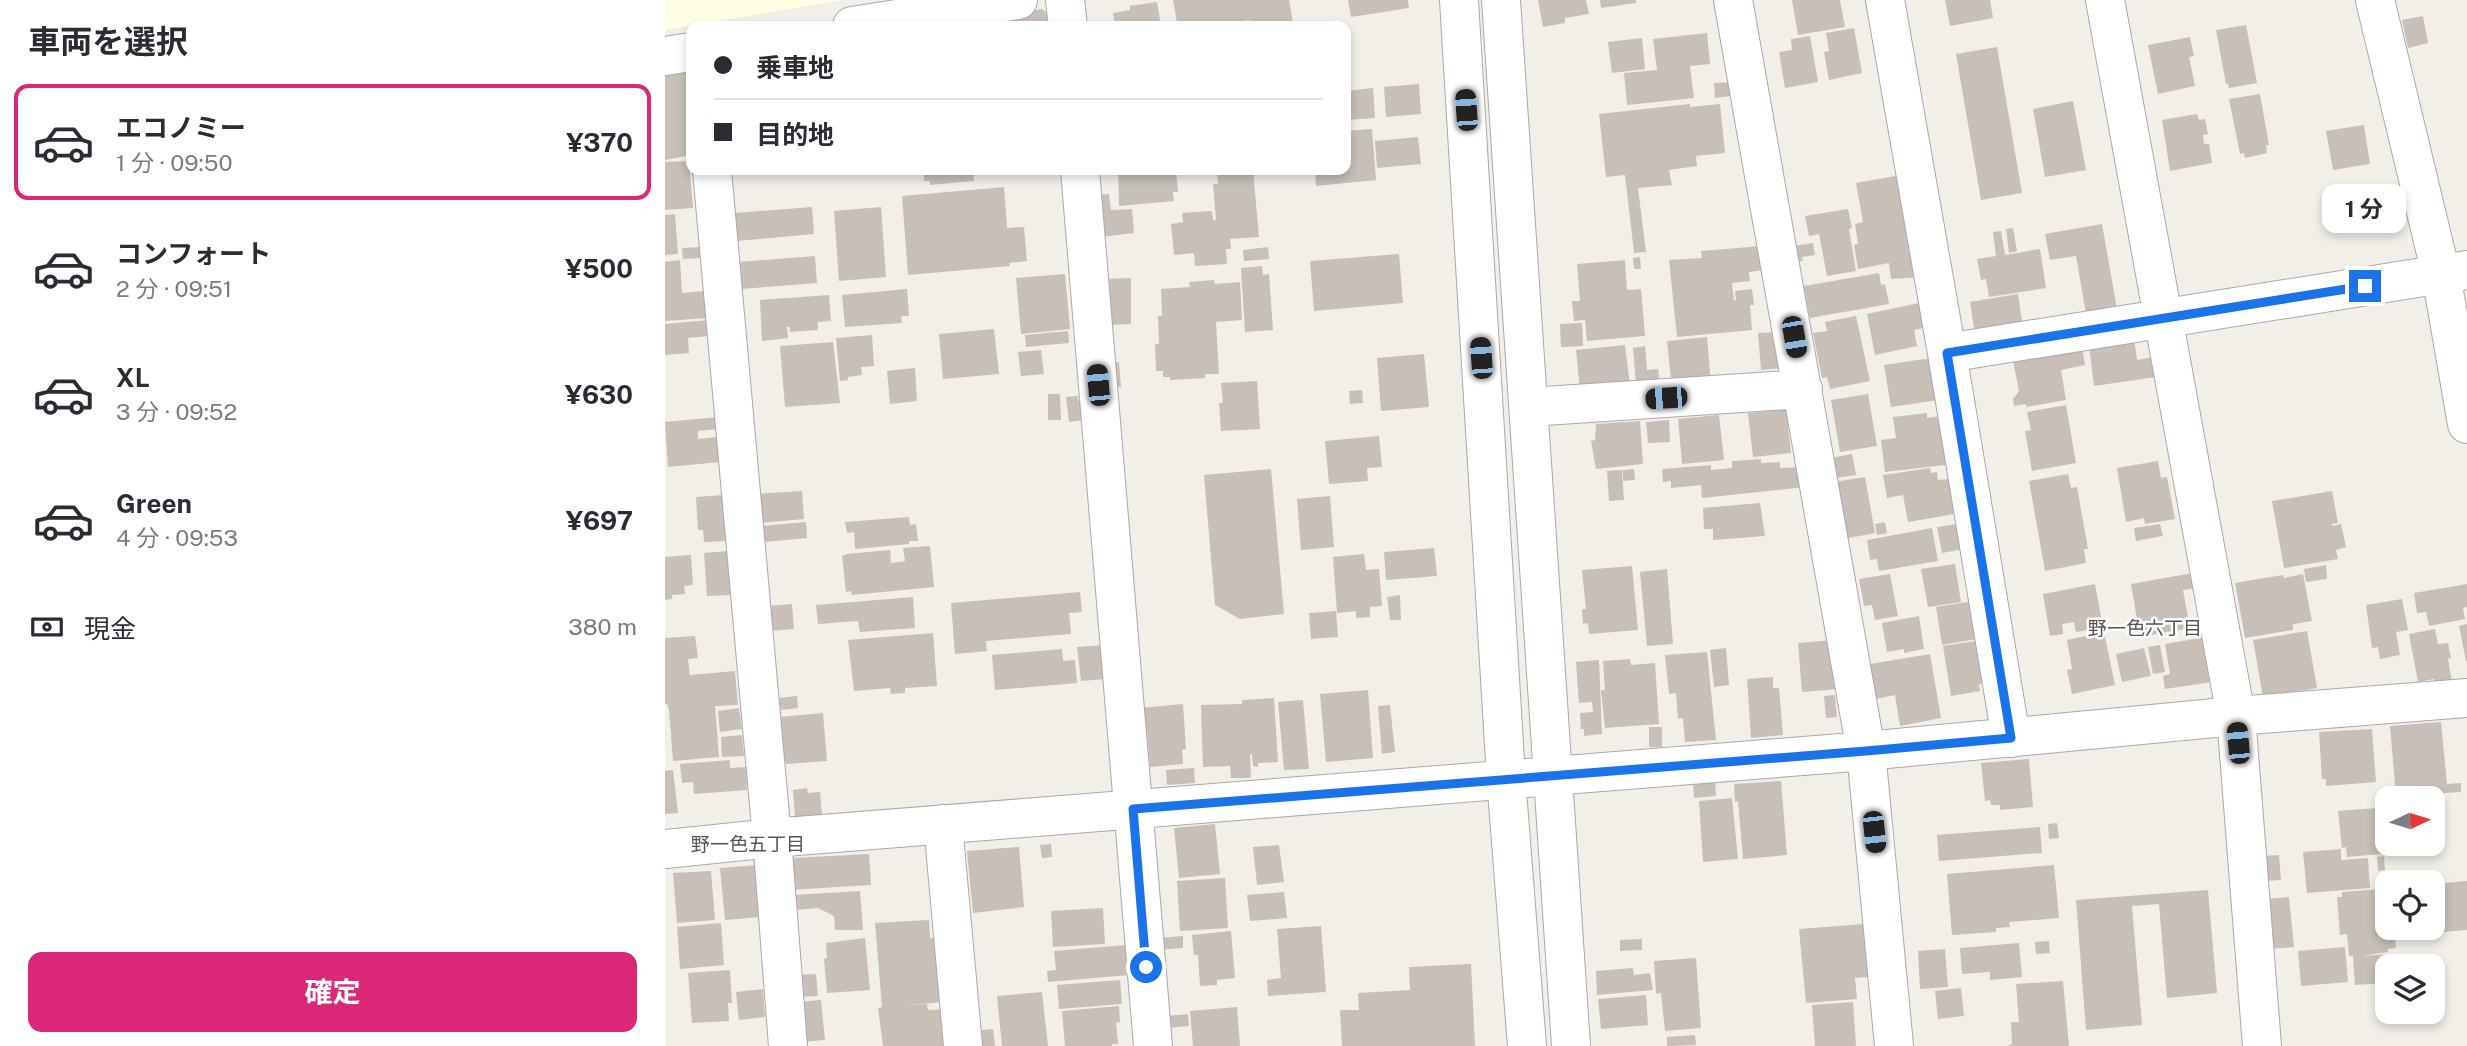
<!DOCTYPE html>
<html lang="ja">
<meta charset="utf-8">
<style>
body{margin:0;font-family:"Public Sans","Noto Sans JP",sans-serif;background:#f2f2f3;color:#2b2b33;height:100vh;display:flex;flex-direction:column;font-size:26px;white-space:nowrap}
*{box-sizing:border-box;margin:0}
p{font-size:23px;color:#7c7c81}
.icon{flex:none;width:38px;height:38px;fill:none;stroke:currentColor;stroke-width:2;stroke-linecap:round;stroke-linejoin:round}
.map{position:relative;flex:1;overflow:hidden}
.drawer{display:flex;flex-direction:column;background:#fff;width:665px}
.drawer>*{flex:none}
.banner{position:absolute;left:21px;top:21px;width:665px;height:154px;border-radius:14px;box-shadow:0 4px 10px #0003;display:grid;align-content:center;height:154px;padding:0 28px;background:#fff}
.needle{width:46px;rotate:86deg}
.buttons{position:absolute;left:1710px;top:786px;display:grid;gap:14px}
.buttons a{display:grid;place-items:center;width:70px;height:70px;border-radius:14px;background:#fff;box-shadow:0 4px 10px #0003;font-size:35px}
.end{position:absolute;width:32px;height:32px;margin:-16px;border:9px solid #1a73e8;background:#fff;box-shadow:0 0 0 4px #fff}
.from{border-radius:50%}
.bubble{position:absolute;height:49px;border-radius:14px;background:#fff;box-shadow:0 4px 10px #0003;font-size:23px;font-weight:700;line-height:49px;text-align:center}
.car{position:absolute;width:21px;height:42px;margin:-21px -10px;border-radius:9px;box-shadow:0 0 5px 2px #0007;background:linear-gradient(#222 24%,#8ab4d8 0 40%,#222 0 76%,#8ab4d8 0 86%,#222 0)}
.banner b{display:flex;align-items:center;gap:24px;height:66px;font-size:26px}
.banner b+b{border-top:2px solid #e1e1e2}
.banner i{width:18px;height:18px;background:#2b2b33}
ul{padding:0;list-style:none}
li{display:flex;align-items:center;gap:21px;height:116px;margin:0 14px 10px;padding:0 14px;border:4px solid transparent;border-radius:14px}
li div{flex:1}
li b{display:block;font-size:26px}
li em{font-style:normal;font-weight:700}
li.current{border-color:#db2777}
li>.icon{width:63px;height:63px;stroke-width:1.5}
h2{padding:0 28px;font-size:32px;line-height:84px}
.pay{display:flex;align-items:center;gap:18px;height:77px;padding:0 28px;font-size:26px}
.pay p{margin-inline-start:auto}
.cta{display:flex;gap:14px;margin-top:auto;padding:14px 28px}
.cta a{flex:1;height:80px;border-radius:14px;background:#db2777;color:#fff;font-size:28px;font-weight:700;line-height:80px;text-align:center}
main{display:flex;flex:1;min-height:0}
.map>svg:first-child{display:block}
.education{fill:#ffffe5}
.building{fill:#c7bfb8}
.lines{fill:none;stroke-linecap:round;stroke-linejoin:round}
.minor-casing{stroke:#a9a9a9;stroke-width:40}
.minor{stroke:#fff;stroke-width:38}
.route{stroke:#1a73e8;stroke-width:9}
.labels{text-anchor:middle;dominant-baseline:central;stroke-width:5;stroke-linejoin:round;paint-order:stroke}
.neighbourhood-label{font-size:19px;fill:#555;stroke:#fff}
</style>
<main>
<section class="drawer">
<h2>車両を選択</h2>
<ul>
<li class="current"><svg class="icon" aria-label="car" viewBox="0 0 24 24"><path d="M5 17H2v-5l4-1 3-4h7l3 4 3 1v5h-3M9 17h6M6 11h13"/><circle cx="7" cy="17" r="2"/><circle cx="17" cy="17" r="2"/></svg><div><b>エコノミー</b><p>1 分 · 09:50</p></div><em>¥370</em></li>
<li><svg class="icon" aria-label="car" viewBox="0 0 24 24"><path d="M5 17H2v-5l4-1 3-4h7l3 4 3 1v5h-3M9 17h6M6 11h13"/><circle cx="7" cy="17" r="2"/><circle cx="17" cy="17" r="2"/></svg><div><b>コンフォート</b><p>2 分 · 09:51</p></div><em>¥500</em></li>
<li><svg class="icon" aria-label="car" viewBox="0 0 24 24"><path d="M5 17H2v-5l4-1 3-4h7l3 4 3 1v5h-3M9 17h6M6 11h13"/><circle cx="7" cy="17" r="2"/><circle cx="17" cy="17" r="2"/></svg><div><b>XL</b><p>3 分 · 09:52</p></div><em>¥630</em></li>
<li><svg class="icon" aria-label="car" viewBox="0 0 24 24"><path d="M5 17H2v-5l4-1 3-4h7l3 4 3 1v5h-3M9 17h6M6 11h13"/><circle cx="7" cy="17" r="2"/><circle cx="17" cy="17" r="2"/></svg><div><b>Green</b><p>4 分 · 09:53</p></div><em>¥697</em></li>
</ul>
<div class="pay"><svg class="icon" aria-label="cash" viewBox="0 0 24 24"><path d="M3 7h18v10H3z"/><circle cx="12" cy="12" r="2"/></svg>現金<p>380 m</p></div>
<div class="cta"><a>確定</a></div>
</section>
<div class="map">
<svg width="1802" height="1046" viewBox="0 0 1802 1046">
<rect width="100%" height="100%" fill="#f2efe9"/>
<!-- education -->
<path class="education" d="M0,0H177L0,30Z"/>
<!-- building -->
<path class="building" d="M508,0H624L628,23L585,26L584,20L564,24L565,26H546V23L520,26L519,22L512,23Z
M683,0H743L744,8L686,17Z
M873,0H921L924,14L900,18V23L878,27Z
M935,0H971V3L936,8Z
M1127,0H1175L1180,27L1133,35Z
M1280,0H1325L1328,18L1285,26Z
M492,2L496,26H450L448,13L465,10V6Z
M377,9L381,12L383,26H339L346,24L345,14Z
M1758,16L1763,43L1743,48L1737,20Z
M1581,25L1592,83L1564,88L1563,84H1561L1551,30Z
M1189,28L1197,73L1164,80L1159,52L1164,51L1161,33Z
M1042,33L1045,64L1025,66L1029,98L962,105L959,73L992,70L988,39Z
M1145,36L1153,82L1120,88L1114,52L1127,50L1126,39Z
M1525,37L1529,56L1524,57L1530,86L1493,94L1483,45Z
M977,38L980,69L947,73L943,42Z
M1332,47L1357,193L1316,200L1291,54Z
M24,72L26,89V155L0,160V76Z
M1072,82L1073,95L1050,98L1049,83Z
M754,84L756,114L721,117L719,87Z
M708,88L710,118L681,120V91Z
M1595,94L1604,145H1601L1602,153L1580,158L1579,153L1575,154L1564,99Z
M1408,101L1421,170L1380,177L1368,109Z
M1025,104V107L1055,104L1060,153L1031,156L1032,166L1004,170L1007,185L973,188L981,252L969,253L960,175L941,177L934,114Z
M1532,114L1534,120L1540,119L1543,134L1538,135L1539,144H1544L1547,163L1505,171L1497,120Z
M1699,125L1705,164L1668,170L1661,131Z
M707,129L711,180L651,186L650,170H681V131Z
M753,137L756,164L712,168L710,141Z
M24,161L28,208L0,210V162Z
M258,170H308L309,181L265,185V181H259Z
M453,170H511L513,192H508L509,201L454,206Z
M548,170H588L594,237L565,239L566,249H561L562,264L530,266L529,253L509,255L506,224L518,222L517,213L547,211L548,220H551L548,184H553L552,174L548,175Z
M1242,174L1259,277L1226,279L1224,263L1193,269L1189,245L1193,244L1190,224L1198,222L1191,183Z
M339,187L342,228L359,227L362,261L344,263L345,266L243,275L237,196Z
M444,194L446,210L467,209L469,233L435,237L425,196Z
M147,207L149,234L72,241L70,213Z
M216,207L221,277L174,281L169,211Z
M1183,209L1187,228L1184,229L1191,271L1162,276L1154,234L1144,236L1140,216Z
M10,214L13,254L0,255V215Z
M1437,224L1452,309L1421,314L1411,256L1385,260L1380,234Z
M1348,228L1352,251L1344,253L1341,229Z
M1336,231L1340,255L1375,249L1381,288L1324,297L1321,279L1316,280L1312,259L1331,256L1328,232Z
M1148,243L1150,255L1137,257L1138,261L1131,262L1128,246Z
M1097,246L1099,270L1084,272L1085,281L1067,283L1069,301L1071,300L1070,291L1087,289L1089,305H1085L1087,330L1012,337L1004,260L1037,258L1036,251Z
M35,247L36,258L18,259L17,248Z
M603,247L604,259L579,261L578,250Z
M734,254L738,303L649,311L645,261Z
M150,256L152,283L75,289L73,262Z
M975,257L976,269H969L968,258Z
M15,260L17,293L41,291L43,318L0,321V262Z
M960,260L962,290L976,289L980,336L922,341L920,320L909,321L907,301H915L912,264Z
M597,266L598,275L604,274L608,330L580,332L576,268Z
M1214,273L1216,285L1220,284L1224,304L1145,318L1139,286Z
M400,274L405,329L356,334L351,278Z
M466,278V324L444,325L440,279Z
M549,280L550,284L575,282L577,320L551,322L554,374H540V378L505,380V377H498V371H491L490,344H494L493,316H497L496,289L525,287L524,282Z
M242,289L244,316H236L237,323L180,327L177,295Z
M1353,294L1358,328L1310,335L1305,302Z
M164,295L166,321L153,322V330L125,332V327H122L123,338L97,341L95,300Z
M1254,303L1258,328L1249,330L1252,346L1210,355L1202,314Z
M1191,316L1205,381L1165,389L1162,377L1157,378L1148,333L1162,331L1160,322Z
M44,320L45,336L23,338L24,353L0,355V324Z
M917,323L918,346L896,347L895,324Z
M329,329L334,374L278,379L274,334Z
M403,331L404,343L361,347L360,335Z
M1116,332L1118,368L1096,370L1093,333Z
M207,335L209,366L196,367L197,375L183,377V380L175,381L171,338Z
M1042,337L1046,385L1007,389L1002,341Z
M1469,338L1472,360L1488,357L1491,377L1429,386L1424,345Z
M1416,341L1420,365L1396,370L1401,400L1361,407V404L1349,406L1348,399L1354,391L1348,361Z
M168,342L175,403L120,407L115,346Z
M960,345L965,386L915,391L911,350Z
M980,346L982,370L993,369L996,392L972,394L968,348Z
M376,350L379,374L356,376L353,352Z
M759,354L764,407L716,411L712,358Z
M1266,358L1273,400L1226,407L1219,365Z
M454,362L456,387L442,388L440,363Z
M250,368L252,401L225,404L222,371Z
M592,381L595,429L556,431L554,403H558L556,383Z
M697,390L698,403L685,404L684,391Z
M383,394H395L396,420H383Z
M1203,394L1212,446L1175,452L1166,400Z
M413,396V401L418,400L420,420L404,422L401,397Z
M1401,405L1411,463L1367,471L1360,431L1366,430L1362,412Z
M1121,409L1126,453L1088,457L1083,413Z
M1262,413V418L1283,415L1289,464L1220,472L1216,440L1231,438L1228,417Z
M1054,415L1059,460L1017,464L1013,419Z
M53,417L54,429L33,431V439L52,437L55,462L3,467L0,422Z
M1004,420L1005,442L983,443L981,422Z
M975,421L978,464L931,469L926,441L930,440L931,424Z
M714,436L717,467L702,468L703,481L664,484L660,441Z
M1187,454L1191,475L1171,478L1166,458Z
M1096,459V463L1115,462V468L1139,467L1140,487L1037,498L1036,485L1006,488V481L998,482L997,469L1046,465V470L1067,468V461Z
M1493,461L1496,478L1502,477L1510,519L1480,524L1479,518L1461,522L1452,468Z
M1265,468L1266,473L1272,472L1273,480L1283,479L1289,514L1243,522L1238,495L1222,498L1218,475Z
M606,469L619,614L575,619L550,605L539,475Z
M969,469L970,480L958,481V470Z
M957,470L959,500L944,501L942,471Z
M1403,474L1406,488L1412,487L1423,549H1419L1421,563L1380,571L1364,481Z
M1200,477L1210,533L1179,539L1169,482Z
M137,491L139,519L94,523L91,494Z
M1667,491L1673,523L1667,524V526L1676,524L1681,547L1671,550L1673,559L1619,568L1607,501Z
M59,495L63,541L39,542L38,530H33L31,497Z
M665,496L669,547L636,550L632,499Z
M1095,503L1100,536L1048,540V529H1039L1038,508Z
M244,517L245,525L251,524L253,541H244V544L190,549L189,532L182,533L180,522Z
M141,522L142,538L99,542L97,526Z
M1220,522L1222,533L1212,535L1210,524Z
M1300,523L1304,548L1277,553L1272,527Z
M1495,524L1498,536L1471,541L1469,528Z
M1267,528L1273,561L1214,571L1212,559L1205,560L1202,540Z
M265,546L269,587L187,595L186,591L181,592L177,556L182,554L225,550L226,563L240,561L238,548Z
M769,548L772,576L721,580L719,552Z
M63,551L66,595L42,596L39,553Z
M699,554L701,570L714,569L717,606L705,607V617L691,618V611L672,613L668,557Z
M26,555L28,585L19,586L20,594L7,595V599L0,600V557Z
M1290,564L1296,602L1263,607L1256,569Z
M1661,565L1662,579L1641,582L1639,569Z
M967,566L973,630L924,634L923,623L918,624L917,609H921L917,570Z
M1002,569L1008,644L982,646L975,572Z
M1533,572L1536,587L1518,590L1525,628L1475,637L1466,584Z
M1225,574L1233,616L1210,620L1207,605L1199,606L1194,579Z
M1638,574L1647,621L1628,624V630L1580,638L1570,583L1618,575L1619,578Z
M1430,584L1438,627L1411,632L1409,622L1397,624L1398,634L1385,636L1378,594Z
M1802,584V607L1798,608L1800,619L1764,626L1761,612L1752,613L1749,593Z
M415,592L417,612L404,613L406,634L321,641L322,651L290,654L286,603Z
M735,595L736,620H725L722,597Z
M248,597L250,628L195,632L193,621L153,624L151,605Z
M1737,599L1743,630L1731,632L1735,655L1715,659L1713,647L1707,648L1701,605Z
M1308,601L1323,637L1277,645L1271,607Z
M127,604L129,629L104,631L102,606Z
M671,611L673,637L646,639L644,613Z
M1254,616L1259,649L1239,653V649L1222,652L1217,623Z
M1802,624V661H1801L1794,626Z
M1770,629L1773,644L1783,643L1786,658L1783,659L1787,682L1769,685V679L1753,682L1744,634Z
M1642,631L1652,688L1598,697L1588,640Z
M1439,632L1450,685L1407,694L1402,670L1407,669L1402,640Z
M268,633L272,686L240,688V693L226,694L225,688L189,691L183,640Z
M30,636L33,658L23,659L25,675L70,671L73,705L50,706L54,757L8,761L4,710L2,704H0V638Z
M1541,637L1547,682L1500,689L1498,676L1505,674L1500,644Z
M1170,640L1174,689L1137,692L1133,643Z
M1317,640L1324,683L1314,684L1315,691L1286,696L1278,646Z
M438,645L441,679L416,681L412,647Z
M1495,645L1500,672L1488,674L1483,647Z
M1061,648L1064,685L1049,687L1045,650Z
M1479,648L1486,676L1457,682L1451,654Z
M397,649L398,661L410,660L412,683L330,690L327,655Z
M1042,652L1051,740L1020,742L1018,718L1013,719L1011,693L1004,694L1000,655Z
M1265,654L1276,718L1235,726L1230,695L1211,699L1205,664Z
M965,659L966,665L990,663L994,724L940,728L936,690H940L938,661Z
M934,660L937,734L919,736V729H916L915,713L928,712L927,702L914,703L911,662Z
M1108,677V688H1114L1118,735L1086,738L1082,679Z
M703,690L708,758L661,762L655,694Z
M1170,695L1172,717L1161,718L1159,696Z
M132,696L133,708L116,710L114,698Z
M609,698L613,762L593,763V767L588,766L587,754L585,755L586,778H566L565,766L538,767L536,705L577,704V700Z
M638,700L644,769L619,770L613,702Z
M518,704L521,749L517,750L518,764L485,767L482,729L477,730L475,708Z
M725,705L730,752L717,754L713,706Z
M74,708L77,729L55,732L53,711Z
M158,713L162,761L121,764L120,759H117L115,717Z
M1776,722L1782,784L1796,783V792L1731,796L1725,726Z
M984,727H997V747H984Z
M1707,729L1711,782L1661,786V779H1657L1654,732Z
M77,735L79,756L57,757L56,737Z
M1364,759L1368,807L1335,810V805H1326L1325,800L1320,801L1316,763Z
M65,760V768L81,767L82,790L29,794L28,782L17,783L15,764Z
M529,768L530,783L502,785L501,770Z
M8,770L13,813L0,814V771Z
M1050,781L1051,796L1029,798L1028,783Z
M1116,781L1122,855L1078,859L1073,801L1070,802L1069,784Z
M142,788L143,793L155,792L157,815L130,817L128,790Z
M1067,798L1073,859L1038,862L1034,801Z
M1713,808L1717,854L1682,857L1681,847L1677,848L1673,811Z
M1392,823L1394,838L1384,839L1383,824Z
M550,824L555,874L514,878L509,828Z
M1375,827L1377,853L1274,861L1272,835Z
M386,844L387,857L377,858L375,845Z
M614,845L619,882L592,885L588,847Z
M354,847L359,907L308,913L302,851Z
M1676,849V860L1703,858L1705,888L1642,893L1638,852Z
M204,854L206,885L123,890L127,858Z
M1614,855L1616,880L1600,881L1598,856Z
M1719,856L1720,870L1713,871L1712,857Z
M92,865L96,917L60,920L55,868Z
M1389,865L1394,918L1344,922L1345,927L1331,928V932L1287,935L1282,874Z
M46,871L50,920L12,923L8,873Z
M560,878L563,928L515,931L512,881Z
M1802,881V930L1752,934V928H1768V884Z
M1716,889L1717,893L1722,892V928H1729L1731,948L1723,949V952L1696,956L1727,954L1728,966H1722V983L1690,985L1688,956H1684L1682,934L1675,935L1672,897H1677V892Z
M1543,890L1552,993L1502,998L1494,904L1467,906L1477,1025L1421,1030L1411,900Z
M195,891L198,930H170L169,916L153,908L130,910L128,895Z
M619,892L622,918L585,921L582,895Z
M1624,897L1629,947L1604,949L1600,899Z
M438,908L440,944L388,947L386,911Z
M264,920L265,938L274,937L278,1002L236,1006L262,1004L263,1010L281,1009L282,1046H218L213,1008L217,1007L210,923Z
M56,923L59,965L15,969L12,927Z
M1199,924L1203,977L1190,978L1192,999L1141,1003L1134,929Z
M656,926L661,992L603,996L602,980L616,978L612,929Z
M1732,928H1747L1748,935L1732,936Z
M566,931L570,978L552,980V985L535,986L533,955H529L527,935Z
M518,936V948L493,950L492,938Z
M200,938L205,990L162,993L159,959L162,958L161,943Z
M977,939V950L955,951V940Z
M1384,941L1385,953L1371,954L1370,942Z
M1354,943L1357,977L1325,980V972L1297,974L1295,948Z
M461,945L464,975L383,982L382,971L391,970L389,951Z
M1680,947L1683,982L1636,986L1633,951Z
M1280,949L1283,987L1255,989L1253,951Z
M1031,958L1036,1028L1000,1031L996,993L991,994L989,961Z
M806,964L810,1046H677L675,1010H694L693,993L745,990L744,967Z
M968,968L969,975L985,973L988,990L932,995L931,971Z
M65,970L67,1003H63L64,1021L27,1023L23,973Z
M151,974L153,996L133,997L131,975Z
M455,980L457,1004L394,1009L392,985Z
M1398,981L1404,1046H1342L1347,1044L1346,1022H1354L1351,984Z
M1296,988L1299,1016L1273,1019L1270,991Z
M98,989L100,1017L74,1020L71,992Z
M377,992L383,1046H337L332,996Z
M981,995L983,1025L936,1029L933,999Z
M156,1000L160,1040L137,1042L133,1002Z
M1188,1002L1191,1046H1150L1147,1005Z
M454,1006L455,1022L451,1023L453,1044H447V1046H400L397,1011Z
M572,1007L575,1046H528L525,1011Z
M523,1014L524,1026L502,1028L501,1016Z
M328,1029L330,1046H307L306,1031Z
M1030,1035L1031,1045L1002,1046V1037Z"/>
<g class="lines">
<defs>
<path id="minor" d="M400,0L403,26
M794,0L841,778L862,1046
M836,0L906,1046
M1068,0L1201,751L1229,1046
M1220,0L1282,353L1346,738
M1440,0L1571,716L1597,1046
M1710,0L1776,274L1802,424
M187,26L353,0
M0,56L26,52
M47,170L107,838L123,1046
M415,170L488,1046
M1282,353L1802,270
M864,407L1138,389
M278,824L298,1046
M0,849L107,838L1201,751L1571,716L1802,698"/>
</defs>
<!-- minor casing -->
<use href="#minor" class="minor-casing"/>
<!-- minor -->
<use href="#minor" class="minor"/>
</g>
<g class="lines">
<!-- route -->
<path class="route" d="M481,967L468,809L1201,751L1346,738L1282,353L1700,286"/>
</g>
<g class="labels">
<!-- neighbourhood labels -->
<g class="neighbourhood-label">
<text x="1480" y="628">野一色六丁目</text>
<text x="83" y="844">野一色五丁目</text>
</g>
</g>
</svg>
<div class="buttons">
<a><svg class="needle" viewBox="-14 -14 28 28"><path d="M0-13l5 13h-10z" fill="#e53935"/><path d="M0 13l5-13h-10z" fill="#7c7c81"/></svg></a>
<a><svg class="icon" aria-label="locate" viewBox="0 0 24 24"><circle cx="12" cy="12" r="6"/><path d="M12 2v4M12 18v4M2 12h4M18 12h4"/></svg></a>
<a><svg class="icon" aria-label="layers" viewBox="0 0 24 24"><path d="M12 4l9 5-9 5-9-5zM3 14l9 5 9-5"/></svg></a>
</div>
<i class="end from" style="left:481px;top:967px"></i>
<i class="end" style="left:1700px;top:286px"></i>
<div class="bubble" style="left:1657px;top:184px;width:84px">1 分</div>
<i class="car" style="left:801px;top:110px;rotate:356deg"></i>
<i class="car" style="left:1129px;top:337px;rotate:170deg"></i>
<i class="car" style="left:816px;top:358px;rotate:356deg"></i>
<i class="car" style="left:433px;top:385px;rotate:355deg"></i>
<i class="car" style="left:1001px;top:398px;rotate:266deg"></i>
<i class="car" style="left:1573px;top:743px;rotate:355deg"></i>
<i class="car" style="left:1209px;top:832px;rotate:174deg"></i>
<div class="banner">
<b><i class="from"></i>乗車地</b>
<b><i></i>目的地</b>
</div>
</div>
</main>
